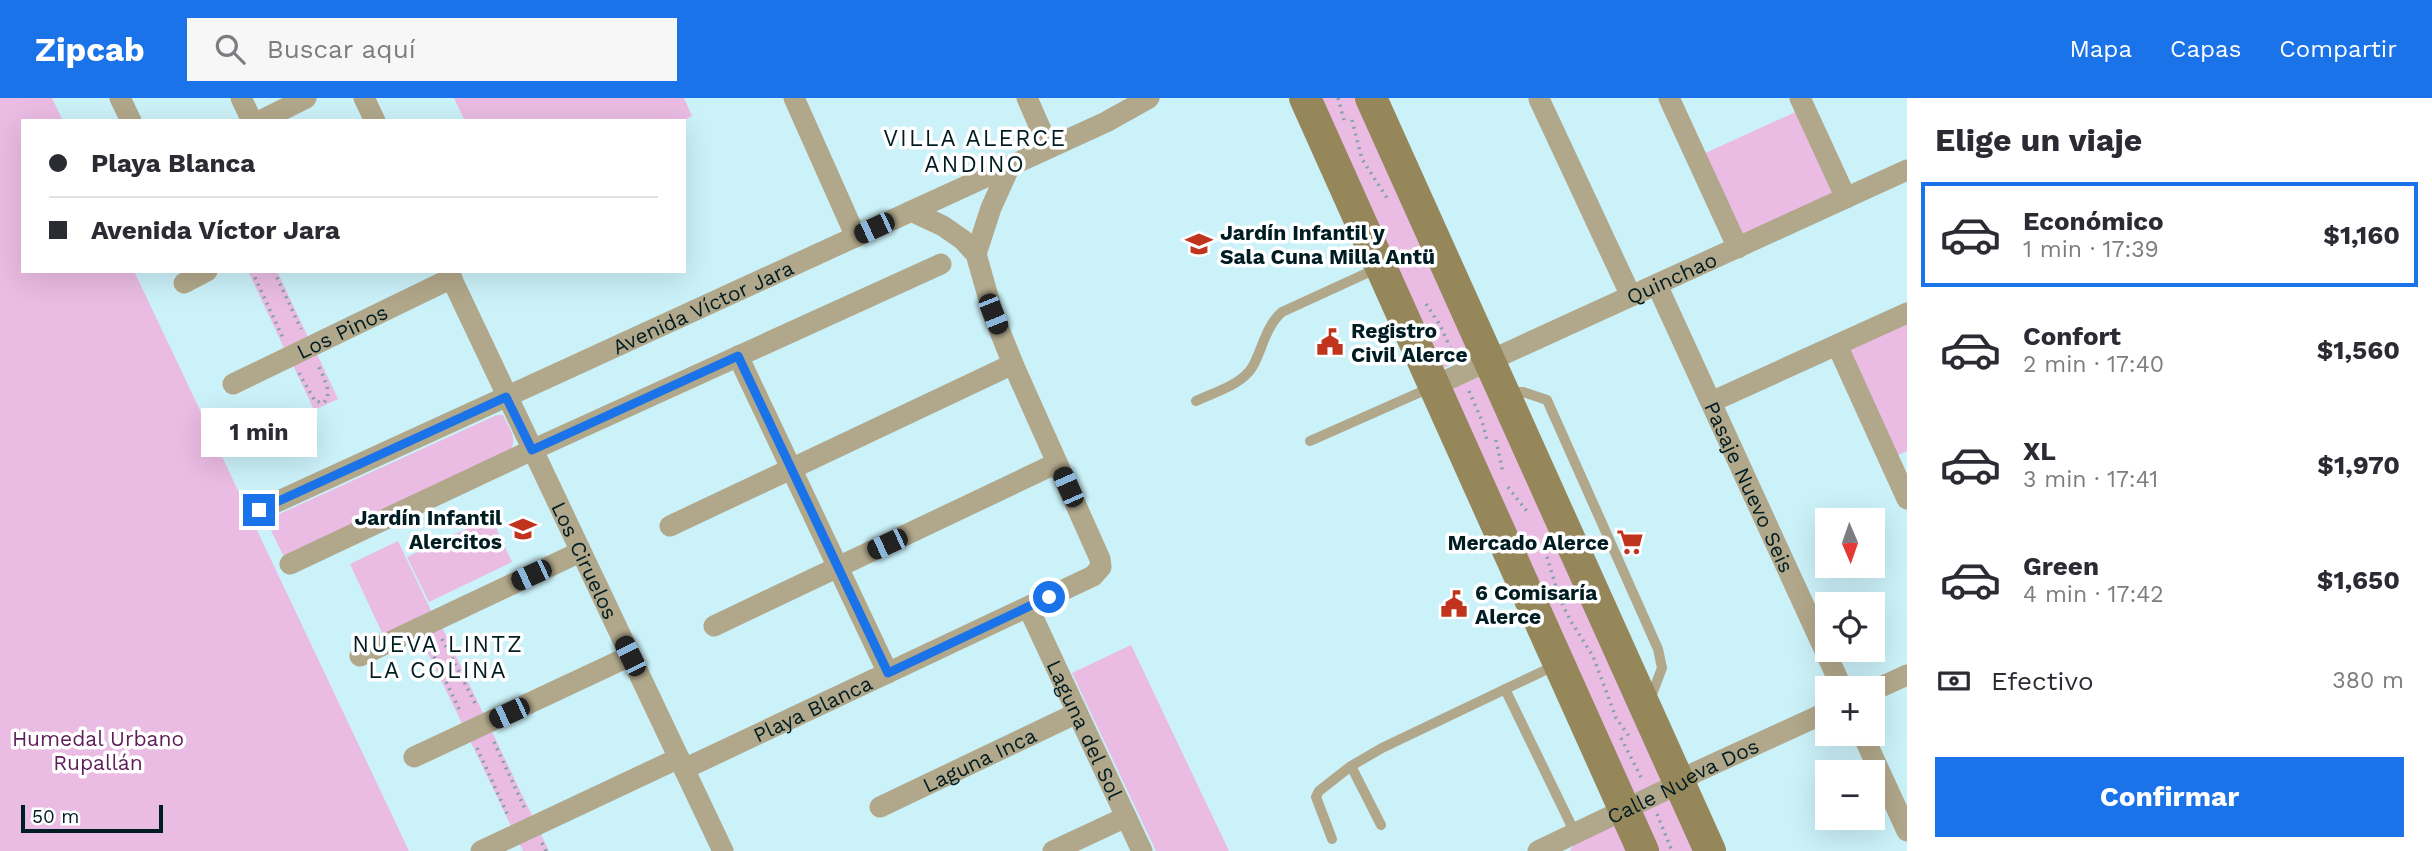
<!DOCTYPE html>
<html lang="es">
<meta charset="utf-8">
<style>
body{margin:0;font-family:"Work Sans",sans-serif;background:#f7f7f7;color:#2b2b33;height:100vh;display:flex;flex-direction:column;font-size:26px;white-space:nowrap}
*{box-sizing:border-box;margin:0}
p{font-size:23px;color:#7c7c81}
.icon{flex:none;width:38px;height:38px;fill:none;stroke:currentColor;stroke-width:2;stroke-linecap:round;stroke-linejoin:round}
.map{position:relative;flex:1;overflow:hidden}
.panel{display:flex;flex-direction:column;background:#fff;width:525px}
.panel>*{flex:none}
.guide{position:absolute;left:21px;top:21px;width:665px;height:154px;border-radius:0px;box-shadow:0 7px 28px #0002;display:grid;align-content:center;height:154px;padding:0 28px;background:#fff}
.needle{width:46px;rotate:178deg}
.fabs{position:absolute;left:1815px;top:410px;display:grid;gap:14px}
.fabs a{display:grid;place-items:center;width:70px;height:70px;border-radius:0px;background:#fff;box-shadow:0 7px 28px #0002;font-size:35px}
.scale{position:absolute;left:21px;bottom:18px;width:142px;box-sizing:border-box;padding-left:7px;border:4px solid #001d23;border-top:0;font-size:19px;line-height:24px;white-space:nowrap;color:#001d23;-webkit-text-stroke:5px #fff;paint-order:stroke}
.end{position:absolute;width:32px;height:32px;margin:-16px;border:9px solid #1a73e8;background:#fff;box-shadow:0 0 0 4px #fff}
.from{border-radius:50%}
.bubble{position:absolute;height:49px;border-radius:0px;background:#fff;box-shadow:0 7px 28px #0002;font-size:23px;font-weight:700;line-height:49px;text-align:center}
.car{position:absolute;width:21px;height:42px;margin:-21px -10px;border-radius:9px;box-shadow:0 0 5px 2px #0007;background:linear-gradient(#222 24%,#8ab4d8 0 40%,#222 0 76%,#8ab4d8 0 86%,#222 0)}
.guide b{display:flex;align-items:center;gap:24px;height:66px;font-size:26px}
.guide b+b{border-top:2px solid #e1e1e2}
.guide i{width:18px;height:18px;background:#2b2b33}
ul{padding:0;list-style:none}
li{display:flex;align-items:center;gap:21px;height:105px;margin:0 14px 10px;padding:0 14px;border:4px solid transparent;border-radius:0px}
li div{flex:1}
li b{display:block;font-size:26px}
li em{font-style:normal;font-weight:700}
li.current{border-color:#1a73e8}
li>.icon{width:63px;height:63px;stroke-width:1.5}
h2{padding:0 28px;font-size:32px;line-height:84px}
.pay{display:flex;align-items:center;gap:18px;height:77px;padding:0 28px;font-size:26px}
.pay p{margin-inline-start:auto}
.cta{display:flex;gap:14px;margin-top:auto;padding:14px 28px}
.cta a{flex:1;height:80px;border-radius:0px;background:#1a73e8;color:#fff;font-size:28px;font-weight:700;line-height:80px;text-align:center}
header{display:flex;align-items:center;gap:42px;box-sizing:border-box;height:98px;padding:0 35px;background:#1a73e8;color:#fff}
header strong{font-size:33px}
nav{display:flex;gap:38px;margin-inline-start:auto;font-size:24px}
.search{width:490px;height:63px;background:#f7f7f7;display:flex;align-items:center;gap:18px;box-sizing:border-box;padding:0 24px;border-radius:0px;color:#7c7c81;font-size:26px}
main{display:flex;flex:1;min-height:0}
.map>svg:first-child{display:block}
.green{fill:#eabbe3}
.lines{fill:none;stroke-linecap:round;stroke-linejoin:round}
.path{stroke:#80a2aa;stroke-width:3.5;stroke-dasharray:2 5;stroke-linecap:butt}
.service{stroke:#b1a78a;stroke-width:10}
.minor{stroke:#b1a78a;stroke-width:21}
.secondary{stroke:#96875b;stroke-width:32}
.route{stroke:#1a73e8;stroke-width:9}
.labels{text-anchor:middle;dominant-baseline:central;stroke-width:7;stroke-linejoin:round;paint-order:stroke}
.poi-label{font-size:21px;font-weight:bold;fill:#001d23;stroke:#fff;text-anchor:start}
.street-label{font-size:21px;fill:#001d23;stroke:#fff}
.park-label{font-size:21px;fill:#5e1c58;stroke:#fff}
.neighbourhood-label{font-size:23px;letter-spacing:2px;fill:#001d23;stroke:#fff}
</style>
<header>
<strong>Zipcab</strong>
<div class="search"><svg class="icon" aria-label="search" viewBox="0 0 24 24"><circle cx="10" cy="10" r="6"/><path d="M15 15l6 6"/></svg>Buscar aquí</div>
<nav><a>Mapa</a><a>Capas</a><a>Compartir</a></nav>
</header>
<main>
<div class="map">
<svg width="1907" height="753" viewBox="0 0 1907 753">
<rect width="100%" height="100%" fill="#cbf1f9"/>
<!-- green -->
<path class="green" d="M0,0H52L63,23H23V173H134L409,753H0Z
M454,0H684L692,18L682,23H465Z
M1317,0H1360L1473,256L1470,259L1441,271Z
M1800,12L1834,89L1832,97L1743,137L1699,58Z
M248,173H277L308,239L284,250Z
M1907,220V353L1894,359L1847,251Z
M316,254L338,301L314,312L292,265Z
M1482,278L1662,682L1639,694L1632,695L1450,294L1454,290Z
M497,317H503C508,329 519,341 510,352L284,459L266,422Z
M491,419L512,464L429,504L407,459Z
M398,443L433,517L384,539L350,466Z
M441,527L549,753H523L420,538Z
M1131,547L1229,753H1156L1072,575Z
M1667,701H1673L1699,753H1653L1638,717Z
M1614,728H1618L1631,753H1570L1574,746Z"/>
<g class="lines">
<!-- path -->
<path class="path" d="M1338,0L1344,22
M1352,22L1362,61L1387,100
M252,173L283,240
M274,173L301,231
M1426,206L1440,227L1454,258
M299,275L315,303L323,305C334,296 323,279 318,267
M1469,293L1482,323L1487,342
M1496,342L1503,375
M1508,389L1529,416
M1545,452L1559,499L1570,522L1593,558L1616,620L1631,641
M442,541L477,609
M428,546L461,615
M1621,640L1643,683
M494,644L526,713
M477,650L509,720
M1657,716L1672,753
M542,745L546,753"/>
<!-- service -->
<path class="service" d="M1508,294H1523L1547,302L1658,551L1662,570L1649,604
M1196,303C1215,294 1242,287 1253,268C1263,249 1266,228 1282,214L1378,170
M1310,343L1432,289
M1505,591L1575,735
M1381,727L1351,668L1382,650L1556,567
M1332,741L1316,699L1319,693L1351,668"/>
<!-- minor -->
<g class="minor">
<path d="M120,0L131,23"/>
<path d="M241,0L252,23"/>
<path d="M364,0L375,23"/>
<path d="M794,0L856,139"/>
<path d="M1027,0L1049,50"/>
<path d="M1669,0L1738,150"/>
<path d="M1800,0L1846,100"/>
<path d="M1539,1L1631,198"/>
<path d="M260,23L306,0"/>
<path d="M976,156L991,110L1010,68"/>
<path id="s1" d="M448,173L723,753"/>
<path d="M184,185L207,173"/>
<path id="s2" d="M1657,187L1842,590"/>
<path d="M1837,247L1907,401"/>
<path d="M738,258L888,575"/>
<path id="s3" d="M233,286L452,180"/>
<path id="s4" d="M1434,288L1907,72"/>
<path d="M1711,304L1907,215"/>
<path id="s5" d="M259,412L1106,24L1149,0"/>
<path d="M670,428L1013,266"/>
<path d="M290,466L532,352L941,166"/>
<path id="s6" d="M1028,509L1142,753"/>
<path d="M714,528L1057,365"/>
<path d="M360,558L580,454"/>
<path d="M1872,593L1907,577"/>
<path d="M1862,635L1907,733"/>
<path d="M414,659L630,558"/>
<path id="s7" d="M684,671L1093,478L1101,469L1100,461L1013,266L993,216L976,156L963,142L943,128L911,113"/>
<path id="s8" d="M880,709L1077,615"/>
<path d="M481,753L679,660"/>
<path d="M1053,753L1126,719"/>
<path id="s9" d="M1538,753L1678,686L1694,675L1827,614"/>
</g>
<!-- secondary -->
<path class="secondary" d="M1305,0L1643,753
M1371,0L1710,753"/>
</g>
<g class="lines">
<!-- route -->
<path class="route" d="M259,412L506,299L532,352L738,258L888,575L1049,499"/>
</g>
<!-- icons -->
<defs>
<symbol id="school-bare" viewBox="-9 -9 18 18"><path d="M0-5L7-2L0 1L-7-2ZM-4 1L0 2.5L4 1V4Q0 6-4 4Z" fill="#c0341e" stroke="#fff" stroke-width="2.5" paint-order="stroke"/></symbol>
<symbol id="civic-bare" viewBox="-9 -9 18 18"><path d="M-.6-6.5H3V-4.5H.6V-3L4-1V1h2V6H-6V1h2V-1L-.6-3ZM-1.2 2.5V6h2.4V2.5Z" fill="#c0341e" stroke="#fff" stroke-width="2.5" paint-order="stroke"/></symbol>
<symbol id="supermarket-bare" viewBox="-9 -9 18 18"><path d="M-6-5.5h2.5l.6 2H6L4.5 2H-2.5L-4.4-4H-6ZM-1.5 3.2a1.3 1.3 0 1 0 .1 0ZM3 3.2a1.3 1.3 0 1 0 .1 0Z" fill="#c0341e" stroke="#fff" stroke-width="2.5" paint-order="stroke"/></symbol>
</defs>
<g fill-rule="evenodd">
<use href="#school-bare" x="1180" y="127" width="38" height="38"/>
<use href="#civic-bare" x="1311" y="225" width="38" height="38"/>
<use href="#school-bare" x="504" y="412" width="38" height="38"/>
<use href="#supermarket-bare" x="1611" y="425" width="38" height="38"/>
<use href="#civic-bare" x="1435" y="487" width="38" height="38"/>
</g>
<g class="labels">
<!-- poi labels -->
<g class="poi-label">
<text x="1220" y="134">Jardín Infantil y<tspan x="1220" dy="24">Sala Cuna Milla Antü</tspan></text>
<text x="1351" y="232">Registro<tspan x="1351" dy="24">Civil Alerce</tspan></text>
<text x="502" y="419" text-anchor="end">Jardín Infantil<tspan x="502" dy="24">Alercitos</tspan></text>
<text x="1609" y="444" text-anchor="end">Mercado Alerce</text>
<text x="1475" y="494">6 Comisaría<tspan x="1475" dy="24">Alerce</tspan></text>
</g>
<!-- street labels -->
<g class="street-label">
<text stroke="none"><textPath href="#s4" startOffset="261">Quinchao</textPath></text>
<text stroke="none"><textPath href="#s5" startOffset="488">Avenida Víctor Jara</textPath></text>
<text stroke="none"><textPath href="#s3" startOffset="121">Los Pinos</textPath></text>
<text stroke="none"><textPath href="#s2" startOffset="222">Pasaje Nuevo Seis</textPath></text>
<text stroke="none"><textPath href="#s1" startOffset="320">Los Ciruelos</textPath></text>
<text stroke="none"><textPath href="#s7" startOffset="142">Playa Blanca</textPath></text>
<text stroke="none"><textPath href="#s6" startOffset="135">Laguna del Sol</textPath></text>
<text stroke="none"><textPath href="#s8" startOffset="110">Laguna Inca</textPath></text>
<text stroke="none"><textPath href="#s9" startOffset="161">Calle Nueva Dos</textPath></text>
</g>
<!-- park labels -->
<g class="park-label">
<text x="98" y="640">Humedal Urbano<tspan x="98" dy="24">Rupallán</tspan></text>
</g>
<!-- neighbourhood labels -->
<g class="neighbourhood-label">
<text x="975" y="40">VILLA ALERCE<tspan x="975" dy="26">ANDINO</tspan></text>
<text x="438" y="546">NUEVA LINTZ<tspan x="438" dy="26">LA COLINA</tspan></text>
</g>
</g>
</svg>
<div class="fabs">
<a><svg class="needle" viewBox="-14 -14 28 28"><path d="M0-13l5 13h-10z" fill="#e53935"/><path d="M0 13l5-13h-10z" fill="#7c7c81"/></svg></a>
<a><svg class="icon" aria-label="locate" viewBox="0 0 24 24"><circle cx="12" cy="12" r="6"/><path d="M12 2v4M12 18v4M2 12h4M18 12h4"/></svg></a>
<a>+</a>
<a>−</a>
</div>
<div class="scale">50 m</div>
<i class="end from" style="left:1049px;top:499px"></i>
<i class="end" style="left:259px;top:412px"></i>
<div class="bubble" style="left:201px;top:310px;width:116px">1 min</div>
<i class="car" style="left:874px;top:130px;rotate:245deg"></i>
<i class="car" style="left:993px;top:216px;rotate:158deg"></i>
<i class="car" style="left:1068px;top:389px;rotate:336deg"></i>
<i class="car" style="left:887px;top:446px;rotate:245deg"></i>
<i class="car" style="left:531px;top:477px;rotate:245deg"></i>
<i class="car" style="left:630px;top:558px;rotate:334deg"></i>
<i class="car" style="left:509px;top:615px;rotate:245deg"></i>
<div class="guide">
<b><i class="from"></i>Playa Blanca</b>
<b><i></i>Avenida Víctor Jara</b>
</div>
</div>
<section class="panel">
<h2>Elige un viaje</h2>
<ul>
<li class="current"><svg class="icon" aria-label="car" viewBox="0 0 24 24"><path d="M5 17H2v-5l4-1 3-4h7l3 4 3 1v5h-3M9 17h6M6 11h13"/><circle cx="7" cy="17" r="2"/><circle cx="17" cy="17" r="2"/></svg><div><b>Económico</b><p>1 min · 17:39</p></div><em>$1,160</em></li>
<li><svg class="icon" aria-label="car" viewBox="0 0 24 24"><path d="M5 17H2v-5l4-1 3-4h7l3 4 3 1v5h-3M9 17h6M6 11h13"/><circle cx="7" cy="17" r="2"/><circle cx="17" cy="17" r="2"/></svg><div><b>Confort</b><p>2 min · 17:40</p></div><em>$1,560</em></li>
<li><svg class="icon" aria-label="car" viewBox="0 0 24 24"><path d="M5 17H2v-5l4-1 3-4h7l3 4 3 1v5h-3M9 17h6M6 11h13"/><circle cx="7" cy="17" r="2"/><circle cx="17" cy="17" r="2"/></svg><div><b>XL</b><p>3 min · 17:41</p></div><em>$1,970</em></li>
<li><svg class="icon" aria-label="car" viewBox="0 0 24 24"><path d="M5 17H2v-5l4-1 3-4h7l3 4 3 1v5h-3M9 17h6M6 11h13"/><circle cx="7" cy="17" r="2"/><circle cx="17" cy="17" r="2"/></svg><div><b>Green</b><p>4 min · 17:42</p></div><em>$1,650</em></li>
</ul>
<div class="pay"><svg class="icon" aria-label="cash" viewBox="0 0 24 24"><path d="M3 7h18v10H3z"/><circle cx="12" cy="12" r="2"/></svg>Efectivo<p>380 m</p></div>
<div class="cta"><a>Confirmar</a></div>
</section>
</main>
